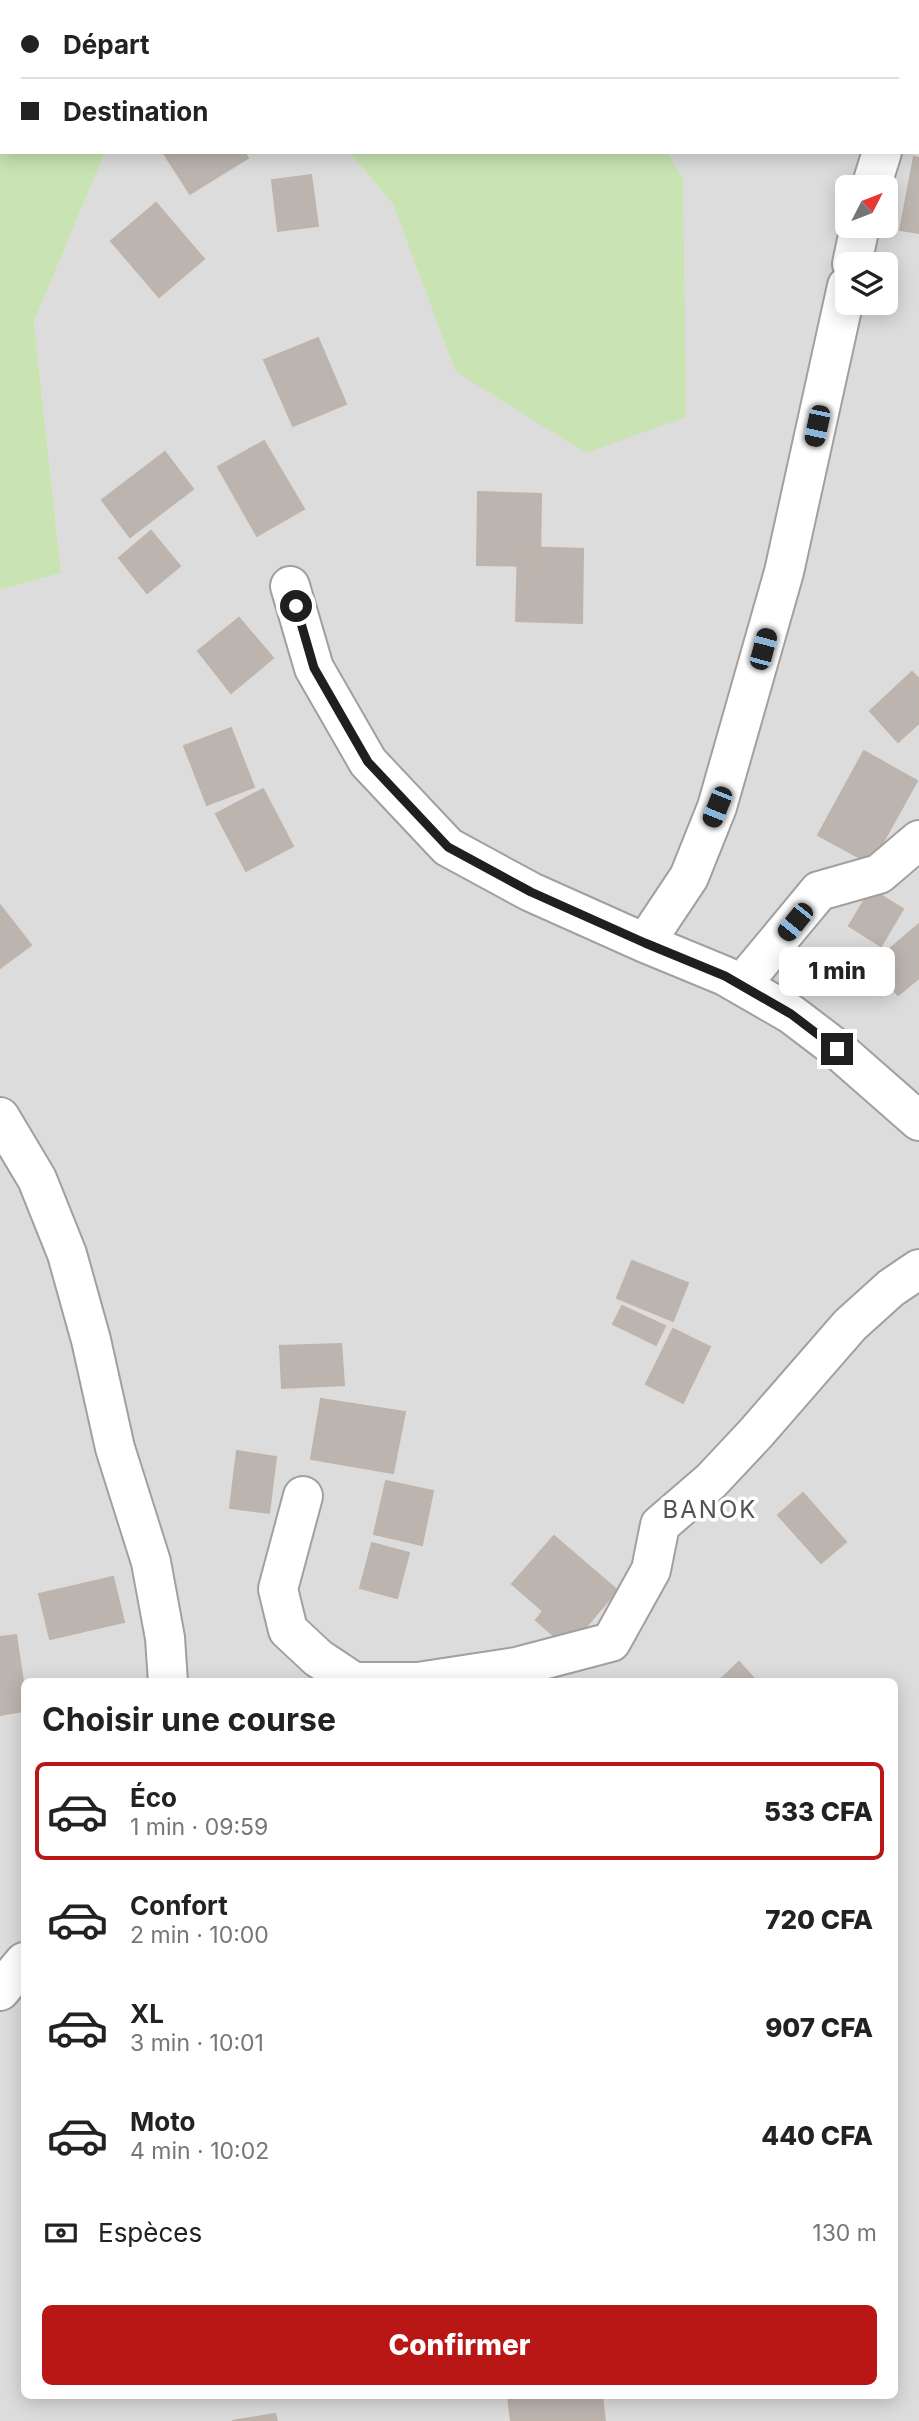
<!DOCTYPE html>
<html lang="fr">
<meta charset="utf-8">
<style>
body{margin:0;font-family:Inter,sans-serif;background:#f6f6f6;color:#222;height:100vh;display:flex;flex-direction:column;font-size:26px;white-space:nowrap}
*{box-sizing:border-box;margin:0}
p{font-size:23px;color:#767676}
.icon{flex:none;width:38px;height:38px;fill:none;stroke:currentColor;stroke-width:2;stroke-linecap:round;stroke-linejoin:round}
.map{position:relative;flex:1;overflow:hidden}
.details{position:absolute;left:21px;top:1678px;width:877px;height:721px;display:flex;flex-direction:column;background:#fff;border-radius:10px;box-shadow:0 4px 18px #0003}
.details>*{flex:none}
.banner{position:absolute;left:0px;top:0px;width:920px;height:154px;box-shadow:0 4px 18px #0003;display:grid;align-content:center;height:154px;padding:0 21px;background:#fff}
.needle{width:46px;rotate:48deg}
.buttons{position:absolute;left:835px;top:175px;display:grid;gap:14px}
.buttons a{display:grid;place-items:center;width:63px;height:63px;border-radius:10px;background:#fff;box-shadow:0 4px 18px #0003;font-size:35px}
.end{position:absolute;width:32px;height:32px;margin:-16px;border:9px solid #1f1f1f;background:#fff;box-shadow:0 0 0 4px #fff}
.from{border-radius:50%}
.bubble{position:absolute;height:49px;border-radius:10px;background:#fff;box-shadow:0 4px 18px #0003;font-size:23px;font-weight:800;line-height:49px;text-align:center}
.car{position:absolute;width:21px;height:42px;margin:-21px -10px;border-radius:9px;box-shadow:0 0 5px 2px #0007;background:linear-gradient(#222 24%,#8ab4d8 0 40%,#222 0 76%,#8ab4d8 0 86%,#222 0)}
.banner b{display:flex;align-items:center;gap:24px;height:66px;font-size:26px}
.banner b+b{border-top:2px solid #e0e0e0}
.banner i{width:18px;height:18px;background:#222}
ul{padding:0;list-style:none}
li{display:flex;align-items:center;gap:21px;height:98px;margin:0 14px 10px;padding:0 7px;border:4px solid transparent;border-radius:10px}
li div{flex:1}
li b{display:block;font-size:26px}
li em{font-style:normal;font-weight:800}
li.selected{border-color:#b81716}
li>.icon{width:63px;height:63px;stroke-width:1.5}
h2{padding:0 21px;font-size:32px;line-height:84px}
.pay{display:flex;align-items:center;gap:18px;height:77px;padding:0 21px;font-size:26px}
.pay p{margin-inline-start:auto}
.button{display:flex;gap:14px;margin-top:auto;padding:14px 21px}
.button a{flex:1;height:80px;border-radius:10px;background:#b81716;color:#fff;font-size:28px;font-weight:800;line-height:80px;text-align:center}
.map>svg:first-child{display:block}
.residential{fill:#dddcdc;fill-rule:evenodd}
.grass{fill:#c9e3b2}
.building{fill:#bcb5af;stroke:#bfb3aa;stroke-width:2}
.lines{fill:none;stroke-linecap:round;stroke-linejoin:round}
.minor-casing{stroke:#a0a0a0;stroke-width:42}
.minor{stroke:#fff;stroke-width:38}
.route{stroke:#1f1f1f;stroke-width:9}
.labels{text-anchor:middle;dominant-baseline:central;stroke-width:7;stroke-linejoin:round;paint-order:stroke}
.quarter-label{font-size:24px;letter-spacing:2px;fill:#525252;stroke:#fff}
</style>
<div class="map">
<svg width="919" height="2421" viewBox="0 0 919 2421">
<rect width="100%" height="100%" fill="#eeece6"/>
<!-- residential -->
<path class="residential" d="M573,0H919V2421H0V590L61,573L34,322L105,152H349L393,204L455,371L683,178L667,152H919V2ZM847,187H886V226H847ZM847,264H886V303H847ZM24,1682H894V2396H24Z"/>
<!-- grass -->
<path class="grass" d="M0,0L574,2H2V152H105L34,322L61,573L0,590Z
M349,152H667L683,178L686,417L586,453L455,371L393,204Z"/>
<!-- building -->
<path class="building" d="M397,0H443L397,2Z
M163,152H244L248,158L190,194Z
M914,157L919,158V233L900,230Z
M311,175L318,226L278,231L272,180Z
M156,203L204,259L159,297L111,241Z
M318,338L346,404L293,426L264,360Z
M264,441L304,509L257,536L218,467Z
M165,452L193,489L130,537L102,500Z
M478,492L541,494L540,566L477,565Z
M151,531L180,566L147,593L119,558Z
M518,547L583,549L582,623L516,621Z
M239,618L273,658L231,693L198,651Z
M912,672L919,679V723L898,742L870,711Z
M231,728L254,787L207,805L184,746Z
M864,751L917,781L871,864L818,835Z
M263,789L293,846L246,871L216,814Z
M871,889L903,909L881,946L849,926Z
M0,905L31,945L0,968Z
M919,924V978L898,995L872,964Z
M632,1261L688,1283L673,1321L617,1298Z
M622,1306L665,1326L656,1345L613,1324Z
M673,1329L710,1347L683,1403L646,1384Z
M341,1344L344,1385L282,1388L280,1346Z
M321,1399L405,1412L393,1473L311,1459Z
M237,1451L276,1457L269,1513L230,1508Z
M386,1481L433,1491L422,1545L374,1534Z
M803,1493L846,1542L821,1563L778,1515Z
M554,1536L617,1590L568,1648L536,1620L543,1611L512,1584Z
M372,1543L409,1553L397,1598L360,1588Z
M113,1577L124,1622L50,1639L39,1594Z
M16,1635L24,1688V1711L0,1715V1637Z
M739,1662L757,1682H718Z
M508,2396H602L605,2421H511Z
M275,2414L277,2421H232Z"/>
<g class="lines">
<defs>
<path id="minor" d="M894,0L895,2
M871,187L882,152
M852,264L860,226
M290,586L314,668L368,762L448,847L531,892L645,943L725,976L791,1014L837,1049L919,1121
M645,943L689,877L717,807L784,572L847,286
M741,985L819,891L879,874L919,840
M0,1117L37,1179L67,1254L91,1340L115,1448L151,1562L165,1638L168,1682
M303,1496L278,1589L288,1630L318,1658L354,1682
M354,1682H418L516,1667L611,1642L651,1570L660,1525L711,1481L756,1433L850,1325L891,1288L919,1269
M0,1991L24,1962"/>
</defs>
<!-- minor casing -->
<use href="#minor" class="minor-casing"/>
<!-- minor -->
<use href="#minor" class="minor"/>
</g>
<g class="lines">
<!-- route -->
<path class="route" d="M296,606L314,668L368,762L448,847L531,892L645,943L725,976L791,1014L837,1049"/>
</g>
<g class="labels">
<!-- quarter labels -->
<g class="quarter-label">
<text x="710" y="1509">BANOK</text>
</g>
</g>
</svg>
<div class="buttons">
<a><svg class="needle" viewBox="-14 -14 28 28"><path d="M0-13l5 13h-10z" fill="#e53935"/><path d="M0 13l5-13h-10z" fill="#767676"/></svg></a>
<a><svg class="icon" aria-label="layers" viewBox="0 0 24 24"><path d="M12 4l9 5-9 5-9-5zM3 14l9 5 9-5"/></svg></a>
</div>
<i class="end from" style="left:296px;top:606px"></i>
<i class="end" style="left:837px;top:1049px"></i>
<div class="bubble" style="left:779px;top:947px;width:116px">1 min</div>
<i class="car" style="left:817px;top:426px;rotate:192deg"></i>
<i class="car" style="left:763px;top:649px;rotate:15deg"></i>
<i class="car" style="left:717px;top:807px;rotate:202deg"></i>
<i class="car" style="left:795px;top:922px;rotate:219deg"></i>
<div class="banner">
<b><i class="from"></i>Départ</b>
<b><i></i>Destination</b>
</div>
<section class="details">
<h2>Choisir une course</h2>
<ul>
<li class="selected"><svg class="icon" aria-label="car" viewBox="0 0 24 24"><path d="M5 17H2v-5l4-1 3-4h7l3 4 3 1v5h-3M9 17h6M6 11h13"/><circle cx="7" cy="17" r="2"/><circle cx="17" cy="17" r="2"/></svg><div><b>Éco</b><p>1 min · 09:59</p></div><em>533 CFA</em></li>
<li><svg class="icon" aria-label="car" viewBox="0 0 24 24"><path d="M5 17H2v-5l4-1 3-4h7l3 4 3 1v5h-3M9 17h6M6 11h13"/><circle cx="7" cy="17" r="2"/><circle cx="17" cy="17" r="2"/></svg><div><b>Confort</b><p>2 min · 10:00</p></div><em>720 CFA</em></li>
<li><svg class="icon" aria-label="car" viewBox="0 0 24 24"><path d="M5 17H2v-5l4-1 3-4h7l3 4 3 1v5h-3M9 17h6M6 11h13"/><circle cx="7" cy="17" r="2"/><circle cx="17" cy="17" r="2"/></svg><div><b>XL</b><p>3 min · 10:01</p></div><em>907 CFA</em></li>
<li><svg class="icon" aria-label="car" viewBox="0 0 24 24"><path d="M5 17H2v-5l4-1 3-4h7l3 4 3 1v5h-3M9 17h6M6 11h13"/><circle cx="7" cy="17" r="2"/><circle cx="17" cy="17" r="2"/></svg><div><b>Moto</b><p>4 min · 10:02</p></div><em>440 CFA</em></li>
</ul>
<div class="pay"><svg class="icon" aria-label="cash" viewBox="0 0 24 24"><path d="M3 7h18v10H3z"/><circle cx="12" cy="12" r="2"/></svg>Espèces<p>130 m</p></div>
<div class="button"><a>Confirmer</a></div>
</section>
</div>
